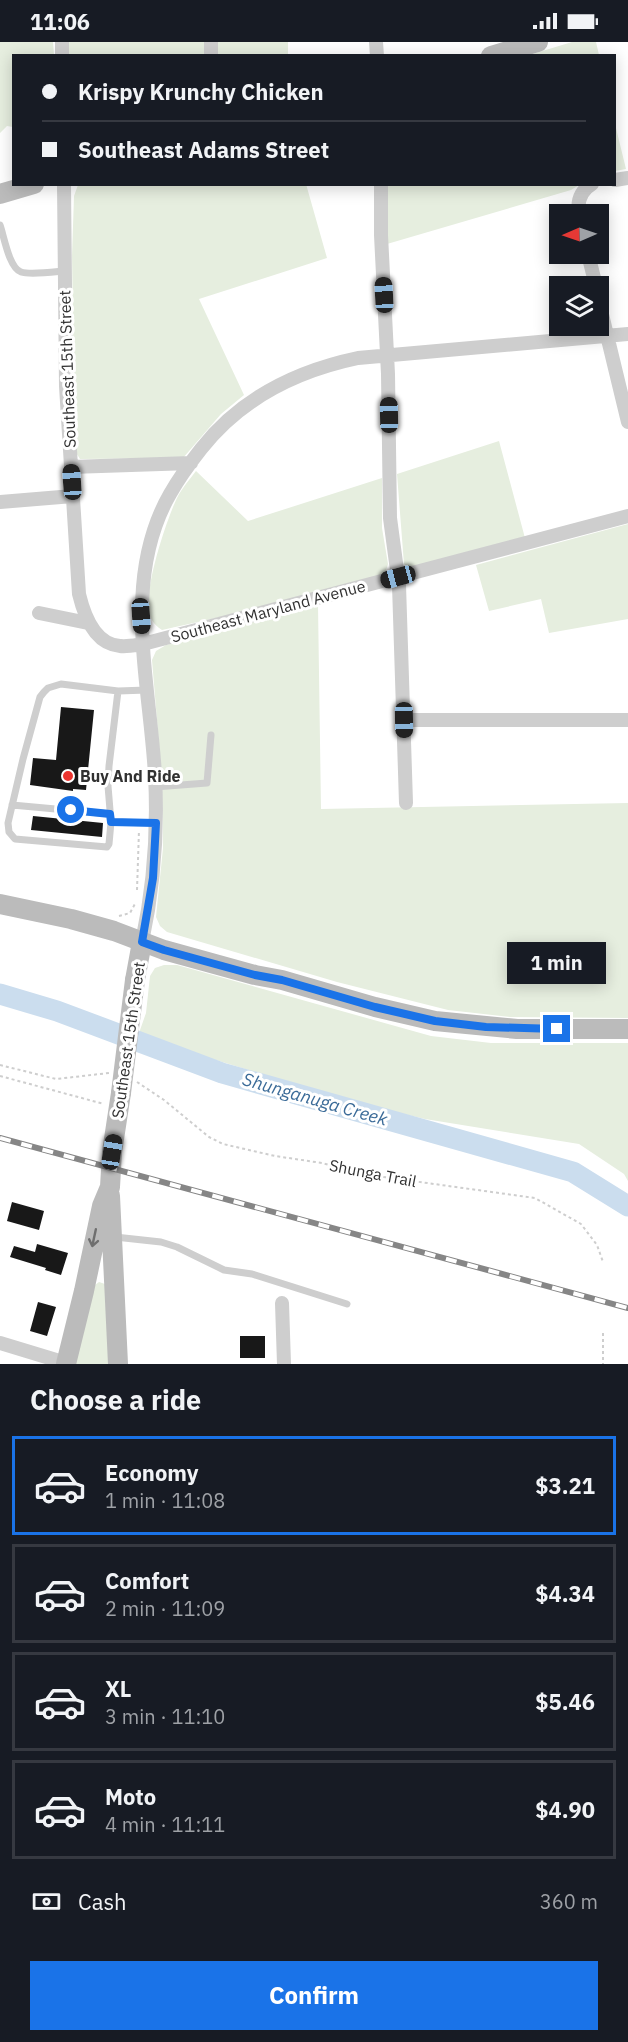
<!DOCTYPE html>
<meta charset="utf-8">
<style>
body{margin:0;font-family:"IBM Plex Sans",sans-serif;background:#242831;color:#f1f3f6;height:100vh;display:flex;flex-direction:column;font-size:22px;white-space:nowrap}
*{box-sizing:border-box;margin:0}
p{font-size:20px;color:#9ea1a6}
.icon{flex:none;width:33px;height:33px;fill:none;stroke:currentColor;stroke-width:2;stroke-linecap:round;stroke-linejoin:round}
.map{position:relative;height:1322px;overflow:hidden}
.side{display:flex;flex-direction:column;background:#171b24;flex:1}
.side>*{flex:none}
.guide{position:absolute;left:12px;top:12px;width:604px;height:132px;border-radius:0px;box-shadow:0 3px 15px #0003;display:grid;align-content:center;height:132px;padding:0 30px;background:#171b24}
.needle{width:39px;rotate:268deg}
.controls{position:absolute;left:549px;top:162px;display:grid;gap:12px}
.controls a{display:grid;place-items:center;width:60px;height:60px;border-radius:0px;background:#171b24;box-shadow:0 3px 15px #0003;font-size:30px}
.end{position:absolute;width:27px;height:27px;margin:-14px;border:8px solid #1a73e8;background:#fff;box-shadow:0 0 0 3px #fff}
.from{border-radius:50%}
.bubble{position:absolute;height:42px;border-radius:0px;background:#171b24;box-shadow:0 3px 15px #0003;font-size:20px;font-weight:700;line-height:42px;text-align:center}
.car{position:absolute;width:18px;height:36px;margin:-18px -9px;border-radius:8px;box-shadow:0 0 4px 2px #0007;background:linear-gradient(#222 24%,#8ab4d8 0 40%,#222 0 76%,#8ab4d8 0 86%,#222 0)}
.guide b{display:flex;align-items:center;gap:21px;height:57px;font-size:22px}
.guide b+b{border-top:2px solid #363941}
.guide i{width:15px;height:15px;background:#f1f3f6}
ul{padding:0;list-style:none}
li{display:flex;align-items:center;gap:18px;height:99px;margin:0 12px 9px;padding:0 18px;border:3px solid #363941;border-radius:0px}
li div{flex:1}
li b{display:block;font-size:22px}
li em{font-style:normal;font-weight:700}
li.selected{border-color:#1a73e8}
li>.icon{width:54px;height:54px;stroke-width:1.5}
h2{padding:0 30px;font-size:27px;line-height:72px}
.pay{display:flex;align-items:center;gap:15px;height:66px;padding:0 30px;font-size:22px}
.pay p{margin-inline-start:auto}
.button{display:flex;gap:12px;margin-top:auto;padding:12px 30px}
.button a{flex:1;height:69px;border-radius:0px;background:#1a73e8;color:#fff;font-size:24px;font-weight:700;line-height:69px;text-align:center}
.status{display:flex;justify-content:space-between;align-items:center;height:42px;padding:0 30px;background:#171b24;direction:ltr}
.status svg{height:16px;fill:currentColor}
.map>svg:first-child{display:block}
.green{fill:#e6eedf}
.lines{fill:none;stroke-linecap:round;stroke-linejoin:round}
.river{stroke:#cbddee;stroke-width:21}
.building{fill:#181818}
.path{stroke:#cecece;stroke-width:2;stroke-dasharray:3 3;stroke-linecap:butt}
.lane{stroke:#cecece;stroke-width:7}
.street{stroke:#cecece;stroke-width:14}
.secondary{stroke:#bbb;stroke-width:20}
.rail-casing{stroke:#868686;stroke-width:6}
.rail{stroke:#fff;stroke-width:4;stroke-dasharray:11;stroke-linecap:butt}
.secondary-bridge{stroke:#bbb;stroke-width:20}
.oneway{stroke:#6f6f6f}
.route{stroke:#1a73e8;stroke-width:8}
.poi-dot{fill:#ec342f;stroke:#fff;stroke-width:2}
.labels{text-anchor:middle;dominant-baseline:central;stroke-width:6;stroke-linejoin:round;paint-order:stroke}
.street-label{font-size:16px;fill:#313131;stroke:#fff}
.poi-label{font-size:16px;font-weight:bold;fill:#313131;stroke:#fff;text-anchor:start}
.water-label{font-size:18px;font-style:italic;fill:#3b6b98;stroke:#fff}
</style>
<div class="status"><b>11:06</b><svg viewBox="0 0 49 12"><path d="M0 12V9h3v3zM5 12V6h3v6zM10 12V3h3v9zM15 12V0h3v12zM26 1h20v11H26zM47 4h2v5h-2z"/></svg></div>
<div class="map">
<svg width="628" height="1322" viewBox="0 0 628 1322">
<rect width="100%" height="100%" fill="#fff"/>
<!-- green -->
<path class="green" d="M0,0H53L54,13L14,14L13,85L7,84L0,91Z
M69,0H204V13H69Z
M216,0H288V13L216,14Z
M572,0H596L599,13L526,14Z
M615,82L626,127L615,129Z
M306,142L327,216L199,257L244,353L221,372L183,416L80,417L75,409L72,214L74,154L78,143Z
M387,143H579L571,148L387,202Z
M499,399L525,496L409,526L404,522L397,432Z
M196,429L248,479L382,436V486L388,522L385,531L378,540L162,588C157,585 153,581 150,574C142,551 166,479 177,456C182,446 190,437 196,429Z
M628,482V577L549,591L541,557L489,569L476,523Z
M318,563L321,767L628,761V976L510,975L448,968L337,940L167,890L160,884L156,875L163,806L162,738L152,618L156,609L166,603Z
M164,923H177L431,994L491,1001H628V1139L624,1132L579,1102L425,1077L358,1061L196,1012L139,991L146,971L150,934L155,926Z
M99,1240L105,1242L109,1322H72L95,1243Z"/>
<g class="lines">
<!-- river -->
<path class="river" d="M0,952L57,969L222,1031L573,1130L628,1164"/>
</g>
<!-- building -->
<path class="building" d="M61,665L94,668L86,748L73,747V749L30,743L33,716L56,718Z
M33,774L103,781L102,795L31,788Z
M12,1160L44,1169L39,1188L7,1179Z
M37,1202L68,1211L61,1233L45,1228L46,1226L10,1215L14,1204L35,1210Z
M38,1260L56,1265L47,1294L30,1289Z
M240,1294H265V1316H240Z"/>
<g class="lines">
<!-- path -->
<path class="path" d="M137,848L139,788
M119,874L130,871L136,860
M0,1023L56,1037L109,1031
M0,1034L104,1062
M137,1040L164,1058L209,1095L223,1102L275,1114L322,1121L362,1132L535,1156L581,1182L597,1203L603,1220
M603,1291V1322"/>
<!-- lane -->
<path class="lane" d="M0,183C4,194 9,226 21,230C30,233 53,230 64,229
M118,649L147,648
M155,745L207,741L211,693
M12,763L110,772
M111,780L109,802L107,805L15,797L9,790L8,781L23,717L40,655L44,650L48,646L61,642L118,649L109,724L108,744L111,780L156,781
M115,1195L161,1200L177,1205L224,1228L252,1232L347,1262"/>
<!-- street -->
<path class="street" d="M62,0V14
M211,0V14
M376,0L377,14
M615,138L628,136
M64,142L66,344L79,552C84,573 94,602 120,604C127,605 136,603 143,602L628,474
M381,142V193L388,332L390,476L399,543L406,761
M579,172C577,160 580,149 592,142
M588,212L596,244
M598,256L628,380
M71,425L191,421
M0,460L73,454
M39,571L88,581
M404,678H628
M142,900C154,844 158,789 155,733C150,641 121,537 170,452C179,436 190,421 201,407C241,356 296,329 358,316L628,292
M282,1261L284,1322
M0,1301L66,1321"/>
<!-- secondary -->
<path class="secondary" d="M491,14L538,0
M0,152L34,142
M0,862L71,877L114,889L164,908L255,933L282,938L375,965L435,979L517,987H628
M135,938L142,900
M110,1154L118,1322
M66,1322L84,1249L102,1164L110,1145L112,1110L121,1051"/>
<defs>
<path id="rail" d="M0,1096L628,1266"/>
</defs>
<!-- rail casing -->
<use href="#rail" class="rail-casing"/>
<!-- rail -->
<use href="#rail" class="rail"/>
<!-- secondary-bridge -->
<path class="secondary-bridge" d="M121,1051L135,938"/>
</g>
<!-- one-way arrows -->
<defs><path id="oneway-shaft" d="M-6 0H5M1.5-3L5.5 0L1.5 3" fill="none" stroke-width="1.6" stroke-linecap="round" stroke-linejoin="round" transform="scale(1.5)"/></defs>
<use class="oneway" href="#oneway-shaft" transform="translate(94 1196) rotate(102)"/>
<g class="lines">
<!-- route -->
<path class="route" d="M71,768L110,772L111,780L156,781L153,836L142,900L164,908L255,933L282,938L375,965L435,979L486,985L557,987"/>
</g>
<!-- markers -->
<circle class="poi-dot" cx="68" cy="734" r="6"/>
<g class="labels">
<!-- street labels -->
<g class="street-label">
<text transform="translate(67 327) rotate(-92)">Southeast 15th Street</text>
<text transform="translate(268 569) rotate(-15)">Southeast Maryland Avenue</text>
<text transform="translate(128 998) rotate(-82)">Southeast 15th Street</text>
<text transform="translate(373 1131) rotate(11)">Shunga Trail</text>
</g>
<!-- poi labels -->
<g class="poi-label">
<text x="80" y="734">Buy And Ride</text>
</g>
<!-- water labels -->
<g class="water-label">
<text transform="translate(315 1057) rotate(16)">Shunganuga Creek</text>
</g>
</g>
</svg>
<div class="controls">
<a><svg class="needle" viewBox="-14 -14 28 28"><path d="M0-13l5 13h-10z" fill="#e53935"/><path d="M0 13l5-13h-10z" fill="#9ea1a6"/></svg></a>
<a><svg class="icon" aria-label="layers" viewBox="0 0 24 24"><path d="M12 4l9 5-9 5-9-5zM3 14l9 5 9-5"/></svg></a>
</div>
<i class="end from" style="left:71px;top:768px"></i>
<i class="end" style="left:557px;top:987px"></i>
<div class="bubble" style="left:507px;top:900px;width:99px">1 min</div>
<i class="car" style="left:384px;top:253px;rotate:357deg"></i>
<i class="car" style="left:389px;top:373px;rotate:359deg"></i>
<i class="car" style="left:72px;top:440px;rotate:356deg"></i>
<i class="car" style="left:398px;top:535px;rotate:255deg"></i>
<i class="car" style="left:141px;top:574px;rotate:176deg"></i>
<i class="car" style="left:404px;top:678px;rotate:179deg"></i>
<i class="car" style="left:112px;top:1110px;rotate:9deg"></i>
<div class="guide">
<b><i class="from"></i>Krispy Krunchy Chicken</b>
<b><i></i>Southeast Adams Street</b>
</div>
</div>
<section class="side">
<h2>Choose a ride</h2>
<ul>
<li class="selected"><svg class="icon" aria-label="car" viewBox="0 0 24 24"><path d="M5 17H2v-5l4-1 3-4h7l3 4 3 1v5h-3M9 17h6M6 11h13"/><circle cx="7" cy="17" r="2"/><circle cx="17" cy="17" r="2"/></svg><div><b>Economy</b><p>1 min · 11:08</p></div><em>$3.21</em></li>
<li><svg class="icon" aria-label="car" viewBox="0 0 24 24"><path d="M5 17H2v-5l4-1 3-4h7l3 4 3 1v5h-3M9 17h6M6 11h13"/><circle cx="7" cy="17" r="2"/><circle cx="17" cy="17" r="2"/></svg><div><b>Comfort</b><p>2 min · 11:09</p></div><em>$4.34</em></li>
<li><svg class="icon" aria-label="car" viewBox="0 0 24 24"><path d="M5 17H2v-5l4-1 3-4h7l3 4 3 1v5h-3M9 17h6M6 11h13"/><circle cx="7" cy="17" r="2"/><circle cx="17" cy="17" r="2"/></svg><div><b>XL</b><p>3 min · 11:10</p></div><em>$5.46</em></li>
<li><svg class="icon" aria-label="car" viewBox="0 0 24 24"><path d="M5 17H2v-5l4-1 3-4h7l3 4 3 1v5h-3M9 17h6M6 11h13"/><circle cx="7" cy="17" r="2"/><circle cx="17" cy="17" r="2"/></svg><div><b>Moto</b><p>4 min · 11:11</p></div><em>$4.90</em></li>
</ul>
<div class="pay"><svg class="icon" aria-label="cash" viewBox="0 0 24 24"><path d="M3 7h18v10H3z"/><circle cx="12" cy="12" r="2"/></svg>Cash<p>360 m</p></div>
<div class="button"><a>Confirm</a></div>
</section>
